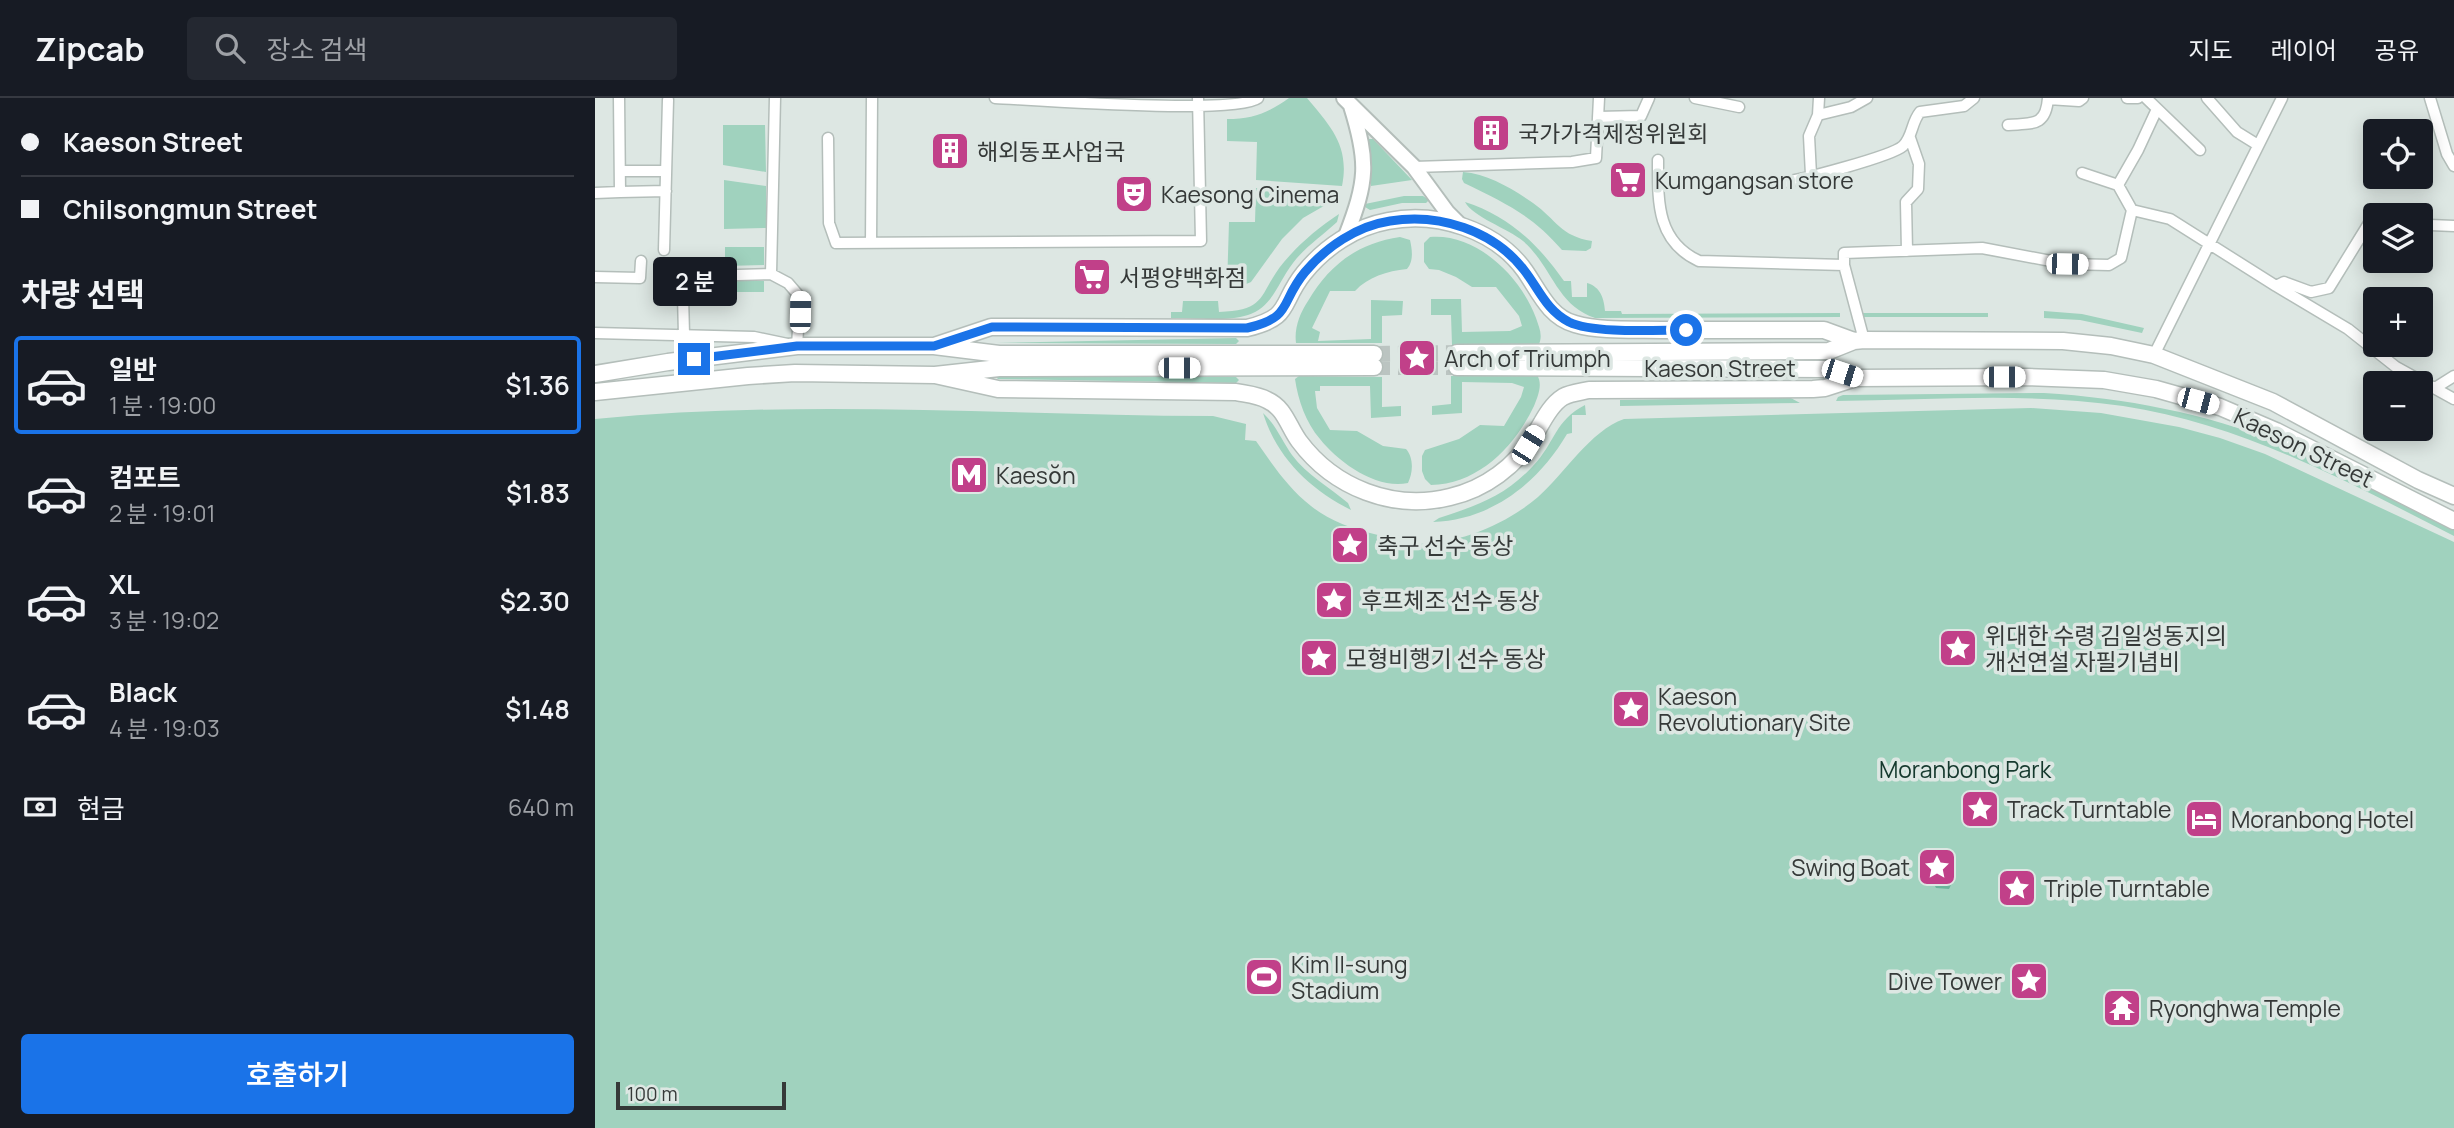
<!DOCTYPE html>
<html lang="ko">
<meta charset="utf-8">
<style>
body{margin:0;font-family:Manrope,"Noto Sans KR",sans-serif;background:#242831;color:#f1f3f6;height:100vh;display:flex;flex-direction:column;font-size:26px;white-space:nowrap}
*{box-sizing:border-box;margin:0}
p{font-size:23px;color:#9ea1a6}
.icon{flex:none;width:38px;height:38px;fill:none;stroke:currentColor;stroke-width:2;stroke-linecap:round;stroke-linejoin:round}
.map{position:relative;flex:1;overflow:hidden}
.details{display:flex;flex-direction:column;background:#171b24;width:595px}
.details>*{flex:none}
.hud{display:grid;align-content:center;height:154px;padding:0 21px;background:#171b24}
.controls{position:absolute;left:1768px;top:21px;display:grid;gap:14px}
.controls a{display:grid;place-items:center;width:70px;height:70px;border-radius:7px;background:#171b24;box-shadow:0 4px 18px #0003;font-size:35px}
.scale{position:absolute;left:21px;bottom:18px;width:170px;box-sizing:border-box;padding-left:7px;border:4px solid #353938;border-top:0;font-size:19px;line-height:24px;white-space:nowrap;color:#353938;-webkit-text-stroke:5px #dde7e3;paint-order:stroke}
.end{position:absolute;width:32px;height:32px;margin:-16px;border:9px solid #1a73e8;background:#fff;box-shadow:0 0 0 4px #fff}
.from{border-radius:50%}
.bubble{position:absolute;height:49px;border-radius:7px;background:#171b24;box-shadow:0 4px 18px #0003;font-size:23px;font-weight:600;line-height:49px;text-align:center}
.car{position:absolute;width:21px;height:42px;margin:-21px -10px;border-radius:9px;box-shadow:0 0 5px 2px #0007;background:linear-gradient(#fff 24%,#345 0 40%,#fff 0 76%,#345 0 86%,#fff 0)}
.hud b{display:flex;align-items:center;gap:24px;height:66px;font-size:26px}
.hud b+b{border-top:2px solid #363941}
.hud i{width:18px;height:18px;background:#f1f3f6}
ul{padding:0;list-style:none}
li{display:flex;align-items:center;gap:21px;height:98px;margin:0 14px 10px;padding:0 7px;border:4px solid transparent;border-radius:7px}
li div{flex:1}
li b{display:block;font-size:26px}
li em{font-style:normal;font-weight:600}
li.active{border-color:#1a73e8}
li>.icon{width:63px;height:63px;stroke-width:1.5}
h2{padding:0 21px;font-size:32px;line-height:84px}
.pay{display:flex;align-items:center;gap:18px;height:77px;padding:0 21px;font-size:26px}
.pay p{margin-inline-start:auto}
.primary-button{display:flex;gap:14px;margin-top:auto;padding:14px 21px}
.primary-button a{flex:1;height:80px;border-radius:7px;background:#1a73e8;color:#fff;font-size:28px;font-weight:600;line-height:80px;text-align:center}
header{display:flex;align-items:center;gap:42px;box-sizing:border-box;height:98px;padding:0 35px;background:#171b24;border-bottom:2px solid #363941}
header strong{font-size:33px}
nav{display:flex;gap:38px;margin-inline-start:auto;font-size:24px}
.search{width:490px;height:63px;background:#242831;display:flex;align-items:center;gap:18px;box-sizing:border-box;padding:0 24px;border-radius:7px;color:#9ea1a6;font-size:26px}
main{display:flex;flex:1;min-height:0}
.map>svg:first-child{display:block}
.green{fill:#a0d2be}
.water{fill:#6bb59b}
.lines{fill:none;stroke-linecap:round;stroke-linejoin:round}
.primary-tunnel{stroke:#bbc4c1;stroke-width:16;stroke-dasharray:16 8;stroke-linecap:butt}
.minor-casing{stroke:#b4beba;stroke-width:13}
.secondary-casing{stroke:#b4beba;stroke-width:18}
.primary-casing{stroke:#b4beba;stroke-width:19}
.minor{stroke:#fff;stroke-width:10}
.secondary{stroke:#fff;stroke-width:14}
.primary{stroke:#fff;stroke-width:16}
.route{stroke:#1a73e8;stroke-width:9}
.labels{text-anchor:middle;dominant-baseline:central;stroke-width:7;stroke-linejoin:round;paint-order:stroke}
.poi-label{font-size:23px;fill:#353938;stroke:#dde7e3;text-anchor:start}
.street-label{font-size:23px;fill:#353938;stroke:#dde7e3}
.park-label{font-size:23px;fill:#15392d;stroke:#dde7e3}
</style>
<header>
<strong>Zipcab</strong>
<div class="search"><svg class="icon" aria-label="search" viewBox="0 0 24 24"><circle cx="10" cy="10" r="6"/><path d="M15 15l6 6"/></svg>장소 검색</div>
<nav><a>지도</a><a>레이어</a><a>공유</a></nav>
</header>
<main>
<section class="details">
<div class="hud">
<b><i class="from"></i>Kaeson Street</b>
<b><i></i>Chilsongmun Street</b>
</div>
<h2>차량 선택</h2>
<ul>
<li class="active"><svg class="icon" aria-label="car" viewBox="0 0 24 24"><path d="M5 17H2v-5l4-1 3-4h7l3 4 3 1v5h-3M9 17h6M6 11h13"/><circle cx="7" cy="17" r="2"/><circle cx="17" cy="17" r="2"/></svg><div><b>일반</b><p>1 분 · 19:00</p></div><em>$1.36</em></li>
<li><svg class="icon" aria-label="car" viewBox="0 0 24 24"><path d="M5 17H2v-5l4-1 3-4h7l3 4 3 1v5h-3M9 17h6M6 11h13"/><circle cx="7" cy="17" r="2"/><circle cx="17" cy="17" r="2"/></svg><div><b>컴포트</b><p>2 분 · 19:01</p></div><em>$1.83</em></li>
<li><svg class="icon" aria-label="car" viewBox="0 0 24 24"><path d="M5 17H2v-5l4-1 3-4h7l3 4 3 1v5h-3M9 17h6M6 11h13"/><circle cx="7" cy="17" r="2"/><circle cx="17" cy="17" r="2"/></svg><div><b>XL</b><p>3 분 · 19:02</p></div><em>$2.30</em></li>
<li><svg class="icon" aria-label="car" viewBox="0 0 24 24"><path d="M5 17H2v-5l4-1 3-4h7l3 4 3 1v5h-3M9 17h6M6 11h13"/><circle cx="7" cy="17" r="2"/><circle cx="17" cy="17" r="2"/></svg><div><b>Black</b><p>4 분 · 19:03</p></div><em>$1.48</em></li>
</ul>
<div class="pay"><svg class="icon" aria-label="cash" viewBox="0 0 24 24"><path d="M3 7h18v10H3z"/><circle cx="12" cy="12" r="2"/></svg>현금<p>640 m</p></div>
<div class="primary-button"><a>호출하기</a></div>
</section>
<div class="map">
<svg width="1859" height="1030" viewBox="0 0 1859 1030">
<rect width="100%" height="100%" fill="#dde7e3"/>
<!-- green -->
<path class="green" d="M694,0H712C736,29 755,48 747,88L661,82L662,44L632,43V21C657,21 673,15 694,0Z
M128,27H170L171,74L128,67Z
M774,41H778L817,82L776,88V69L772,43Z
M868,74C893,76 918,91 938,105C962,122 965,138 997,143L996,150L991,153L967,152C937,117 910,105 869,85L867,81Z
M129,82L171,88V130L129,131Z
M661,90L745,95L741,101L708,120L687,141L656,184L644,189H632L634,124H660Z
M809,98H828L834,102L831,105H807L775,112L770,109V106Z
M870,104C914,118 943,146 969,183H976L977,199H992V185C1006,189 1009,201 1010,213H1026L1027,216L1245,215V219L1000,220C961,207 957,168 928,143C912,130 878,119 870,104Z
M744,116L742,124C727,138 710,149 698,165C683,184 678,209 653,217C632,224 598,220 576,220V214H587L588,203H623L624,214C674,213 663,195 689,164C705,145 723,130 744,116Z
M805,139L815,142C817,151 819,163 812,171C792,173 773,179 760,193H735L717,230L725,234L723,243L776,241V202L808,203L807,217L787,218V245H701C699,230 705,215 713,203C734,167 763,145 805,139Z
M835,139C882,135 926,179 941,220C944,229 948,237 944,246L857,247L856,217H836V201H866L867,234L915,233L927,228L924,218L901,189H877L861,179L844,172L834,171L829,164V145Z
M130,149H169V167L130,168Z
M130,183H169V194H130Z
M1449,213L1487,216L1549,230L1547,235L1485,222L1449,220Z
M1268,215H1393V219H1268Z
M641,240L644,243L641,246L401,245Z
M403,277L641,279L644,282L641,285L403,281L401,279Z
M704,278L787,279V309L806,308V318L776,320L775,288H725V293H720L722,310L735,332L762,333L788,348L811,351C819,360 818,375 813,385C782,392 743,364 725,341C711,325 703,302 700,281Z
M856,278L942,277C948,286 943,298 939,308C920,348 884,386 836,387L830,381L827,373V358L830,352L864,341L885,327L909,328L926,299L929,289L917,285L867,284V315L837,317V308L856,306Z
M1449,295C1530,300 1609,315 1685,345C1744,369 1801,401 1859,429V438C1753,384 1647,326 1528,308C1434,294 1336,302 1241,303L1243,299L1248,297Z
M1194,299L1205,305L1025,308V302Z
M990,307L991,317H977V335L972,336C943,385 897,422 838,424L844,420C883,407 909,399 938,368C960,345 960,322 990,307Z
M1436,310L1506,315L1584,329L1625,340L1670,356L1859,444V1030H0V321C205,301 412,317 618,318L651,326L650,342L661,343C677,366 693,390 716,408C733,422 757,431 779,436C792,439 807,446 820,446C864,446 910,427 943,399C970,375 995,333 1029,321Z
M668,315C681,327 687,343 697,357C712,377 734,389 753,405L756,412C715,391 682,360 668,315Z"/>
<!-- water -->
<path class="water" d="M1332,750L1345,751L1360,779L1354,791L1341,790L1327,762Z"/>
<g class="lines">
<!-- primary-tunnel -->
<path class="primary-tunnel" d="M779,256L862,255
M779,269H862"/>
<defs>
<path id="minor" d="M400,0C440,2 641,17 663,0
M1100,0L1144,9
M1532,0H1543
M1551,0L1605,52
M1612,0L1642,34L1663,47
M1835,0L1852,56L1859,68
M1453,1L1484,3L1488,0
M1223,17L1256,9L1272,0
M1003,19L1046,18L1054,0
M1413,27C1437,25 1451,29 1453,0
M233,40L234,125L241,145L606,143L603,0
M1063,62C1063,103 1061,143 1104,163L1249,167
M819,69L977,64L1001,60L1004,0
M25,73H71
M1216,77L1214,38L1223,17L1224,0
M1187,84C1204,83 1297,58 1308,48C1318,38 1316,25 1325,14L1369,8L1379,0
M1523,87L1543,52L1562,11
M25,94L71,93
M0,95L25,94L24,0
M1537,112L1575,121L1681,188L1753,231L1801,269L1859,301
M1835,127L1859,128
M276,145L277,0
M69,152L73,2
M1312,153L1311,104L1323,91L1324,66L1315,40
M0,179L45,180L46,163
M1681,188L1689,184L1716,194L1734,190L1774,125
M0,235L159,239L202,248L205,199L193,185L176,176
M89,237L88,197L108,178L176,176L180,0
M1269,242L1249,167V155L1387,150L1472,166L1514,167L1526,160L1537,112L1523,87L1487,75
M1559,257L1687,0
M1840,290L1859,278"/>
<path id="secondary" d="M749,0L819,69L852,114L866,128
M751,138C772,83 774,65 756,8"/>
<path id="primary" d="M339,248L396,229L652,230C698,219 684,206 709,175C730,149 760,129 793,123C842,113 901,132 930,173C944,193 954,219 980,226C1008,234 1040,231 1070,232C1123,232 1176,232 1229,232L1259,243
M862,255L1234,253L1259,243L1269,242L1468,243L1516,248L1559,257L1678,304L1823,382L1859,398
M862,269L1233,271L1261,280
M0,276L73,264L202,248H339L404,256H779
M340,277L403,291L641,294C650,296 663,297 672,302C690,310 693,328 704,343C739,390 798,413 855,399C890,391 921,368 939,338C947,325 955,307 968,299C975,295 985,294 994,292L1218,291L1230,290L1261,280L1433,279L1509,282L1561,291L1625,309L1681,333L1859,423
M0,294L153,278L200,275L340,277L404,270L779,269"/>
</defs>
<!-- minor casing -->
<use href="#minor" class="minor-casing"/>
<!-- secondary casing -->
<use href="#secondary" class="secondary-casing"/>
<!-- primary casing -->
<use href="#primary" class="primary-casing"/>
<!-- minor -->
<use href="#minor" class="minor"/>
<!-- secondary -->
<use href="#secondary" class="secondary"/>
<!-- primary -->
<use href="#primary" class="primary"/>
</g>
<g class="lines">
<!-- route -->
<path class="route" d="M99,261L202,248H339L397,229L652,230C699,219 684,205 710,174C731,149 762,128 795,123C844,115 898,132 929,172C944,191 951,212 974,224C999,236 1061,232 1091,232"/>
</g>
<!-- icons -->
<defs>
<symbol id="building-square" viewBox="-11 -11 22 22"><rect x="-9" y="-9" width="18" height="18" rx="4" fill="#c14089" stroke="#dde7e3"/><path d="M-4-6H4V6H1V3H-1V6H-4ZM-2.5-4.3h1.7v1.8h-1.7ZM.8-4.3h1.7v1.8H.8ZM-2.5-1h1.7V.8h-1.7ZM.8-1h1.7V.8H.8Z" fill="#fff"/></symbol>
<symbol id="supermarket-square" viewBox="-11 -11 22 22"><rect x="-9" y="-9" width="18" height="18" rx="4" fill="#c14089" stroke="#dde7e3"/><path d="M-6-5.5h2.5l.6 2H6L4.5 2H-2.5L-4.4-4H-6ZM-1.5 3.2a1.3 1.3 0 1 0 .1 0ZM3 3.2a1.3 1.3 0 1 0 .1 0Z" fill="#fff"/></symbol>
<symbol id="theatre-square" viewBox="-11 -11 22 22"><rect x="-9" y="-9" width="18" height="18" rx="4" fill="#c14089" stroke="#dde7e3"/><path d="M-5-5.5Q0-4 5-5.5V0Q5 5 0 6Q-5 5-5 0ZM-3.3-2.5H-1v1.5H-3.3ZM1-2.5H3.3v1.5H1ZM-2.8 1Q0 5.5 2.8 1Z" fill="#fff"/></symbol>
<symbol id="sight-square" viewBox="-11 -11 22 22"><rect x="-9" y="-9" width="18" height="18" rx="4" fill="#c14089" stroke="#dde7e3"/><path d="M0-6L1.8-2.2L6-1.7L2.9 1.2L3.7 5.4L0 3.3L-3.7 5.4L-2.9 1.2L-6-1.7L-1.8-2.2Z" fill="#fff"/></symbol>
<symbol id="metro-square" viewBox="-11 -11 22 22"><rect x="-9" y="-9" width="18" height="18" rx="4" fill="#c14089" stroke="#dde7e3"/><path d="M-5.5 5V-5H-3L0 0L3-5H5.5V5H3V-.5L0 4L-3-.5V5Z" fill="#fff"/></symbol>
<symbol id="hotel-square" viewBox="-11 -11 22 22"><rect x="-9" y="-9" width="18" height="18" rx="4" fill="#c14089" stroke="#dde7e3"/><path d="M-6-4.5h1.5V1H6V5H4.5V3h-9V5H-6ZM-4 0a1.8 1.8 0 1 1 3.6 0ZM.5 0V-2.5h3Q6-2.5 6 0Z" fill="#fff"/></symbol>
<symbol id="stadium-square" viewBox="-11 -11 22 22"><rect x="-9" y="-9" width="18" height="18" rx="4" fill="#c14089" stroke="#dde7e3"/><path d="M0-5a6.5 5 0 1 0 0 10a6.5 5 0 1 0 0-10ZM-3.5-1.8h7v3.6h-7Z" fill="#fff"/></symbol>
<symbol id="temple-square" viewBox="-11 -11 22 22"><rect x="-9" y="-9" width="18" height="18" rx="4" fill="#c14089" stroke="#dde7e3"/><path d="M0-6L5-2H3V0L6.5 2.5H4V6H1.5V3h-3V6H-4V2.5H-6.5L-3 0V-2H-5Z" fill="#fff"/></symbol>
</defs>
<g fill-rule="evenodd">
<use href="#building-square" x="874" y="13" width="44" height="44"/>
<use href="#building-square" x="333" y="31" width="44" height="44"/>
<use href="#supermarket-square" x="1011" y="60" width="44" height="44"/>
<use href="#theatre-square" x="517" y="74" width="44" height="44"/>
<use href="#supermarket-square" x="475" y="157" width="44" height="44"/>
<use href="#sight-square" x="800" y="238" width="44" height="44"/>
<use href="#metro-square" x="352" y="355" width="44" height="44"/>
<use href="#sight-square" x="733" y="425" width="44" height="44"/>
<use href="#sight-square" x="717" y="480" width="44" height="44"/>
<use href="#sight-square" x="1341" y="528" width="44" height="44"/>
<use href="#sight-square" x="702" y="538" width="44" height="44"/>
<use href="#sight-square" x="1014" y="589" width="44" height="44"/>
<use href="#sight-square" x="1363" y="689" width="44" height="44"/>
<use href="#hotel-square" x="1587" y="699" width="44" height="44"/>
<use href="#sight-square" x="1320" y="747" width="44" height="44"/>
<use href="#sight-square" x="1400" y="768" width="44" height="44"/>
<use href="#stadium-square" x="647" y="857" width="44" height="44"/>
<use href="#sight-square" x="1412" y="861" width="44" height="44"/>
<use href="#temple-square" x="1505" y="888" width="44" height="44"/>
</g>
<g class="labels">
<!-- poi labels -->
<g class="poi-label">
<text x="923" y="35">국가가격제정위원회</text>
<text x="382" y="53">해외동포사업국</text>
<text x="1060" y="82">Kumgangsan store</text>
<text x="566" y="96">Kaesong Cinema</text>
<text x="524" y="179">서평양백화점</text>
<text x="849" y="260">Arch of Triumph</text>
<text x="401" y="377">Kaesŏn</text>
<text x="782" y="447">축구 선수 동상</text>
<text x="766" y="502">후프체조 선수 동상</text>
<text x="1390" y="537">위대한 수령 김일성동지의<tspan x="1390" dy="26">개선연설 자필기념비</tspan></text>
<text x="751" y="560">모형비행기 선수 동상</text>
<text x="1063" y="598">Kaeson<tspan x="1063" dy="26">Revolutionary Site</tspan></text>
<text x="1412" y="711">Track Turntable</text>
<text x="1636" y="721">Moranbong Hotel</text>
<text x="1315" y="769" text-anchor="end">Swing Boat</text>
<text x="1449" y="790">Triple Turntable</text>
<text x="696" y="866">Kim Il-sung<tspan x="696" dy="26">Stadium</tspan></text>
<text x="1407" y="883" text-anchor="end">Dive Tower</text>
<text x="1554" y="910">Ryonghwa Temple</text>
</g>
<!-- street labels -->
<g class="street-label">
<text x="1125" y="270">Kaeson Street</text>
<text transform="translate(1709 349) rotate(26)">Kaeson Street</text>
</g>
<!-- park labels -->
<g class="park-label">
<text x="1370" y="671">Moranbong Park</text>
</g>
</g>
</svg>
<div class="controls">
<a><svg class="icon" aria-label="locate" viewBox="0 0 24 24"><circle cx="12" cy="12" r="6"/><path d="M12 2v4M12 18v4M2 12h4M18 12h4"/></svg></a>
<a><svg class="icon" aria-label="layers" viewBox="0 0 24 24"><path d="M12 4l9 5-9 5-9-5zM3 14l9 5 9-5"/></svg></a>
<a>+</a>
<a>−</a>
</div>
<div class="scale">100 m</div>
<i class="end from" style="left:1091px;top:232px"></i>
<i class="end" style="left:99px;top:261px"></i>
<div class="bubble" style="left:58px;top:159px;width:84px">2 분</div>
<i class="car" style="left:1472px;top:166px;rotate:91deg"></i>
<i class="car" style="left:205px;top:214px;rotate:1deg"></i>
<i class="car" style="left:584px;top:270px;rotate:90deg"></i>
<i class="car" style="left:1247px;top:275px;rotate:108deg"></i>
<i class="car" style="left:1409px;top:279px;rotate:90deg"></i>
<i class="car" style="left:1603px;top:303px;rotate:105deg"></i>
<i class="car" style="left:933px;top:347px;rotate:32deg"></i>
</div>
</main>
